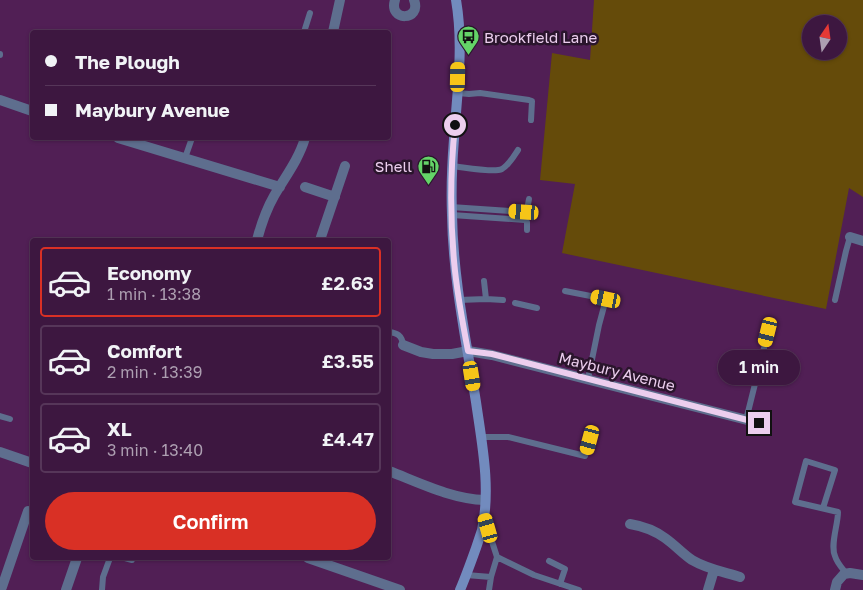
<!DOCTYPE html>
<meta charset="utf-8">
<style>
body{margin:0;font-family:"Golos Text",sans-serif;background:#48244b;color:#f1f3f6;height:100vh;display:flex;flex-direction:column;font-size:19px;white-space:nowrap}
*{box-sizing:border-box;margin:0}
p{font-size:16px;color:#ad9fb1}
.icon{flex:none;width:28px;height:28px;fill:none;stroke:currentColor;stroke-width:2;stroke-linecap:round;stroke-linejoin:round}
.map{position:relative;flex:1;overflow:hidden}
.panel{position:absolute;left:30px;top:238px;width:361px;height:322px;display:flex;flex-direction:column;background:#3d1740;border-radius:5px;box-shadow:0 1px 4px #0004,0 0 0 1px #563659}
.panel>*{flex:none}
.top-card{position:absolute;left:30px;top:30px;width:361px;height:110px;border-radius:5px;box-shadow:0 1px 4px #0004,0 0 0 1px #563659;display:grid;align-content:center;height:110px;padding:0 15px;background:#3d1740}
.needle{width:32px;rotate:13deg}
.controls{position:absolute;left:802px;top:15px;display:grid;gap:10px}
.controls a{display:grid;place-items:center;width:45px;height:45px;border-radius:50%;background:#3d1740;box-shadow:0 1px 4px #0004,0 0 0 1px #563659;font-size:25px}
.end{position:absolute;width:22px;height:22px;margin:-11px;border:6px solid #ecceee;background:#111;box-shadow:0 0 0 2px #111}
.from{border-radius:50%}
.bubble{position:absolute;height:35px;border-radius:18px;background:#3d1740;box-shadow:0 1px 4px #0004,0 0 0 1px #563659;font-size:16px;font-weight:600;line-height:35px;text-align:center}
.car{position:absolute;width:15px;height:30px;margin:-15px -8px;border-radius:6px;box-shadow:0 0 4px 1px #0007;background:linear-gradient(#f5c518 24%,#345 0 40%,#f5c518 0 76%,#345 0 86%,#f5c518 0)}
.top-card b{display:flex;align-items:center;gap:18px;height:48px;font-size:19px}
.top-card b+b{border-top:1px solid #563659}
.top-card i{width:12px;height:12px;background:#f1f3f6}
ul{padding:9px 0 0;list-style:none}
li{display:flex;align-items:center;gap:15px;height:70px;margin:0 10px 8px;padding:0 5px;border:2px solid #563659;border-radius:5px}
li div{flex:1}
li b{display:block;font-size:19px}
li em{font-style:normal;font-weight:600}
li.on{border-color:#d93025}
li>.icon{width:45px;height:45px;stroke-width:1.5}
.button{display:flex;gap:10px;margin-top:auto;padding:10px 15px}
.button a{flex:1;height:58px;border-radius:30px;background:#d93025;color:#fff;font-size:20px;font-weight:600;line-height:58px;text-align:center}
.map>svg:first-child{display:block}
.green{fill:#654b0a;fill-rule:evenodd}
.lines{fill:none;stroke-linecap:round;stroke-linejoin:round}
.service{stroke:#5e6e8e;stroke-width:6}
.minor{stroke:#5e6e8e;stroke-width:10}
.secondary{stroke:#728bbe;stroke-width:10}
.route{stroke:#ecceee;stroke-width:6}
.labels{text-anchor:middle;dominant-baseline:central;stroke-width:5;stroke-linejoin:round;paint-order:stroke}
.poi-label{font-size:15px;fill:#ecceee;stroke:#2a152c;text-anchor:start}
.street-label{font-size:15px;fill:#ecceee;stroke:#2a152c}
</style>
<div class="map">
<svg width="863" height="590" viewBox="0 0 863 590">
<rect width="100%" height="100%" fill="#511f55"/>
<!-- green -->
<path class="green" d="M594,0H863V197L849,188L826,309L562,253L575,184L540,180L552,53L590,60ZM811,24H839V51H811Z"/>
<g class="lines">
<!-- service -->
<path class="service" d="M304,32L310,13
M0,55V54
M458,93L469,94L480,93L529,100L532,101L531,120
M185,158L192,138
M452,166C463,167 494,173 502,169C509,165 514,156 518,150
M451,207L524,212L527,210L529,199
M452,215L525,220L527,222V230
M565,291L606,299L599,325L588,379
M486,299L503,300
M459,300L486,299L484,281
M835,300L846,251L850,237
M515,303L537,308
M389,332C397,333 402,335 403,345
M0,416L10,419
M746,420L768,332
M481,437H508L585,456L590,440
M823,508L835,470L806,461L795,502L838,512C838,525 830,545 835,556C837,563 842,568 846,573
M497,557L534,575L579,590
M125,558L132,560
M549,561L565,569L560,584
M466,575L491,577L497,557L485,520
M102,590L103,577L110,558
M489,590L491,577"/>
<!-- minor -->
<path class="minor" d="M395,0C388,22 422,21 414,0
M333,32L340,0
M0,100L32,111
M118,138L280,187
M305,187L335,197
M850,237L863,241
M257,240C261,225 266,210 274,196C285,177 299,159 305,138
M320,240L345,166
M403,345L421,352L433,354H452L468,351L492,355L759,423
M0,452L32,463
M389,471C420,483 452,499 485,500
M630,524C642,526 654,530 665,538C675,545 683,554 692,560C707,569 724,572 740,577
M308,558L400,590
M2,587L28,511
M66,590L77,558
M708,590L714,570
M835,590L837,582L844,574L850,573L863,575"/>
<!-- secondary -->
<path class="secondary" d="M456,0C464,46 457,93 454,139C452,164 451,190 452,215C453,278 466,340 476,402C482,444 491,488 482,530C480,536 478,542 476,548C471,562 466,576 460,590"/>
</g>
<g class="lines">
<!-- route -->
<path class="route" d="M455,125C450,173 450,223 455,271C458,298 463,325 468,351L492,354L759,423"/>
</g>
<!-- icons -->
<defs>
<symbol id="bus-pin" viewBox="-11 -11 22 30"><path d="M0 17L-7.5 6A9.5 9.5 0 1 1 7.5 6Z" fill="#64d468" stroke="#2a152c"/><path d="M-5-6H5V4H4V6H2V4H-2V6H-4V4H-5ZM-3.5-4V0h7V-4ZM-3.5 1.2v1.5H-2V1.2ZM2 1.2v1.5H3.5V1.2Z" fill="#111"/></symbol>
<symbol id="fuel-pin" viewBox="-11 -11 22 30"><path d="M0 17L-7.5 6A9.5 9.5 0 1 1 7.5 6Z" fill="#64d468" stroke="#2a152c"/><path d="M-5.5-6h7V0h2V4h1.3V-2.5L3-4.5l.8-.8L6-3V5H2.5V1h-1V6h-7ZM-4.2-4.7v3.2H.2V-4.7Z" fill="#111"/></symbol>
</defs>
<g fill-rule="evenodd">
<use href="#bus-pin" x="456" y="24" width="25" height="34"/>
<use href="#fuel-pin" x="416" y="154" width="25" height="34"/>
</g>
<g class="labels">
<!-- poi labels -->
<g class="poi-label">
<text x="484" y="37">Brookfield Lane</text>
<text x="412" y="166" text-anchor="end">Shell</text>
</g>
<!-- street labels -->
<g class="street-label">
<text transform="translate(617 371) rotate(14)">Maybury Avenue</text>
</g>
</g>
</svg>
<div class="controls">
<a><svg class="needle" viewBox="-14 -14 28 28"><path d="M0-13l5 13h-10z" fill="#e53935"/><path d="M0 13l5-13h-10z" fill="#ad9fb1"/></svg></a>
</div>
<i class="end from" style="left:455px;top:125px"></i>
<i class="end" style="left:759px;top:423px"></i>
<div class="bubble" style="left:718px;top:350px;width:82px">1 min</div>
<i class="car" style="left:458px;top:77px;rotate:1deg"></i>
<i class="car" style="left:524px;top:212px;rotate:274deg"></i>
<i class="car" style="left:606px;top:299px;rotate:282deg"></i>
<i class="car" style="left:768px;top:332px;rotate:194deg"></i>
<i class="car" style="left:472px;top:376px;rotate:171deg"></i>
<i class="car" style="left:590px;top:440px;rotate:195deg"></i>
<i class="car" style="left:488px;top:528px;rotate:344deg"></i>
<div class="top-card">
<b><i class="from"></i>The Plough</b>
<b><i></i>Maybury Avenue</b>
</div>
<section class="panel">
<ul>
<li class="on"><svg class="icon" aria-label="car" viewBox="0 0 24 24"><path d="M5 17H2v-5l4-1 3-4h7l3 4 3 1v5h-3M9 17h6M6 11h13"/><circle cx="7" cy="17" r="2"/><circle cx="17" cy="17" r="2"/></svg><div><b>Economy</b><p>1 min · 13:38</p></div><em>£2.63</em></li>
<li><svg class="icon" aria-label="car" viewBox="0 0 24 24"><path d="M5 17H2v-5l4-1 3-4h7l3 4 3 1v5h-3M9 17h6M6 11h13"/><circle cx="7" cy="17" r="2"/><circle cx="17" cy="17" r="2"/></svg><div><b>Comfort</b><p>2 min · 13:39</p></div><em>£3.55</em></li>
<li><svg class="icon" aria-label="car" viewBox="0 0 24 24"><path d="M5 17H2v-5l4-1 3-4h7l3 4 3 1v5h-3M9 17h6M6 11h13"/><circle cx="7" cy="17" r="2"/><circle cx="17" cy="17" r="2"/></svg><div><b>XL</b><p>3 min · 13:40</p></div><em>£4.47</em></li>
</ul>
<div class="button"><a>Confirm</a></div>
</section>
</div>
